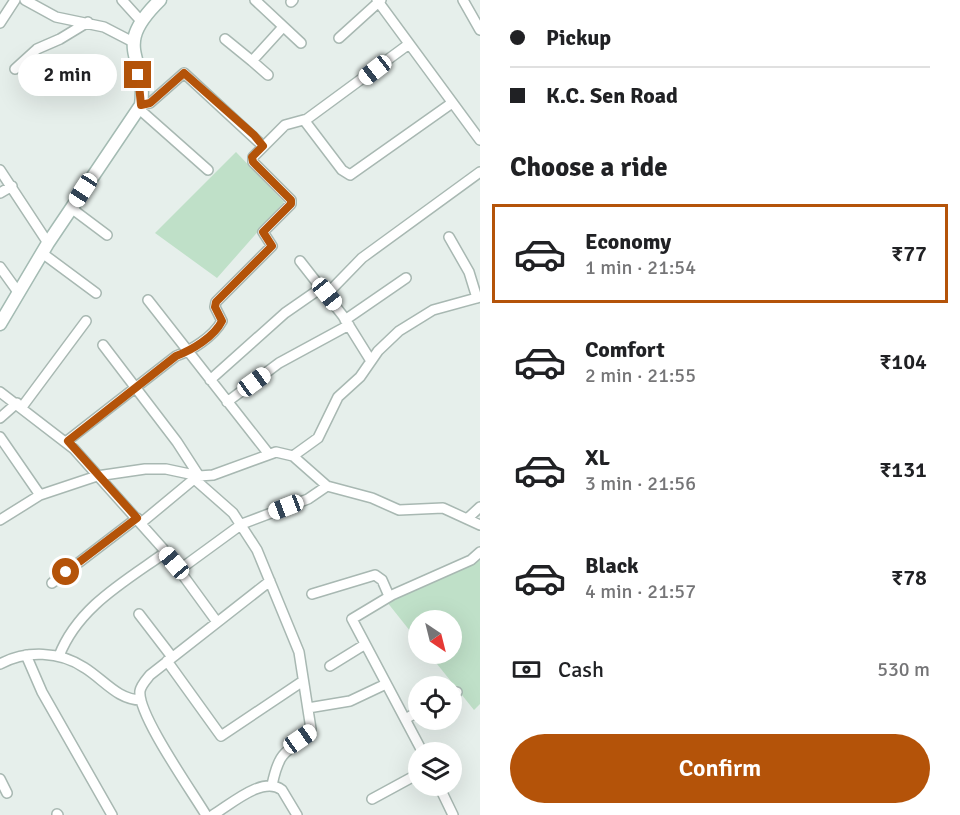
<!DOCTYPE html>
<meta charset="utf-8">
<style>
body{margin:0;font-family:Signika,sans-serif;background:#f6f6f6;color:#202124;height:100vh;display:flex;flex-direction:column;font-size:22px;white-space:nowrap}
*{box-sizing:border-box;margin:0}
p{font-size:20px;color:#757577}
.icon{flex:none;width:33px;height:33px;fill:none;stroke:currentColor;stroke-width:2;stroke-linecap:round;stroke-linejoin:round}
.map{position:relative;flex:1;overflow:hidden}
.sheet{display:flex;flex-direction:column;background:#fff;width:480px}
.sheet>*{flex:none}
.guide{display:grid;align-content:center;height:132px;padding:0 30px;background:#fff}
.needle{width:39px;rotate:145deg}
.buttons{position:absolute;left:408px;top:610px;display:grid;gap:12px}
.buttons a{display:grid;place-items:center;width:54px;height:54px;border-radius:50%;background:#fff;box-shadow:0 6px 24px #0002;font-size:30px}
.end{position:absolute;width:27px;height:27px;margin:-14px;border:8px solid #b45309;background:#fff;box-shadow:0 0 0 3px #fff}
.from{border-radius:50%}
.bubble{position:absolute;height:42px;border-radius:21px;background:#fff;box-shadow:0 6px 24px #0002;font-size:20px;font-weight:600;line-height:42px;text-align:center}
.car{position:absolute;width:18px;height:36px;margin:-18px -9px;border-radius:8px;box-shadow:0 0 4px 2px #0007;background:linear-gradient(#fff 24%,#345 0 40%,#fff 0 76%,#345 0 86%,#fff 0)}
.guide b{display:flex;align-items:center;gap:21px;height:57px;font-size:22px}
.guide b+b{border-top:2px solid #e0e0e0}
.guide i{width:15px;height:15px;background:#202124}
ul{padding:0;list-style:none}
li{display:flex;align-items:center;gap:18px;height:99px;margin:0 12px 9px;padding:0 18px;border:3px solid transparent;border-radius:0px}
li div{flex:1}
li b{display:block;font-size:22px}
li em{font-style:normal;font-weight:600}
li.selected{border-color:#b45309}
li>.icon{width:54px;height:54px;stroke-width:1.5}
h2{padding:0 30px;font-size:27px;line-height:72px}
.pay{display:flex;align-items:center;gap:15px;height:66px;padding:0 30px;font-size:22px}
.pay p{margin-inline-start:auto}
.action{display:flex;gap:12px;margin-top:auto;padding:12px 30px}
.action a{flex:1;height:69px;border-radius:36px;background:#b45309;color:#fff;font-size:24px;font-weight:600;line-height:69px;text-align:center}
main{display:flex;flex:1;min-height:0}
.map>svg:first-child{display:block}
.green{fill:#bfe0c8}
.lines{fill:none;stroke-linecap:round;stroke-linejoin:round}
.street-casing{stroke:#a8b8b2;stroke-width:12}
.secondary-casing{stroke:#a4bbb3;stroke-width:15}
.street{stroke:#fff;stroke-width:9}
.secondary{stroke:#fff;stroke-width:12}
.route{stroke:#b45309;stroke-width:8}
</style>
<main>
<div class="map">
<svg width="480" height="815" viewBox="0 0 480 815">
<rect width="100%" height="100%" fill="#e6efeb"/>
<!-- green -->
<path class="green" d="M236,152L284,202L217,278L155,233Z
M480,560V704L474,710L429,654H452V621H418V641L387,602Z"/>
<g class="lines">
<defs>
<path id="street" d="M25,0L56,17L104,27L133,42
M122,0L141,21
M255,0L301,43
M377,0L480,140
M463,0L480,30
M291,2L293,0
M0,23L15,0
M339,38L381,0
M225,39L252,61L283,27
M252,61L268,75
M15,69L37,49L60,39L88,22
M141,105L150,103L184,73L263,146
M138,108L208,170
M304,120L342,170L350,175L452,103
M0,170L48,243
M0,193L12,186
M71,208L107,235
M449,237L469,272L477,298
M42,253L96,293
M300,261L343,316L371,361
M0,267L18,292
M327,294L362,258L480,172
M148,300L268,453
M345,320L406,278
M103,345L177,442L199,476
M210,380L285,313L321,288
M0,392L74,449L166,552L217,622
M227,402L279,363L349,325
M22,407L86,321
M0,418L17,403
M0,437L40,495
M67,441L176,356C192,350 213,337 222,321L215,307L216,302L272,246L263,232L291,204V200L253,162V157L285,125L307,119L409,44
M293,456L318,438L338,397L360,377L378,351L399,331L433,310L480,297
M191,476L233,513L257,550L299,652L311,729C289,756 281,743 272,785
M467,519L480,507
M0,520L40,495L97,476L145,469H166L199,476L213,475L276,452L293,456L327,486L372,498L399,510L443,508L480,525
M141,523L194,479
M179,570L242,524L308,499L327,486
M52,583L137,518
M312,594L375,575L382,580L389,596
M139,614L172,657
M26,655L42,692L112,815
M59,656C78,607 124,582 166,552
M167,661L221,736L303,681
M0,664C26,650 60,651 85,668C104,680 118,700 141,700
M330,666L364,645
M452,695L457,692
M308,708L350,701L386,684
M405,719L418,712
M423,753L352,619L392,595L471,560L480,552
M0,779L7,793
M439,786L453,815
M372,799L418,774
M57,814L58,815
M206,815C193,793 137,714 140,691C141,685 146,680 150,675L270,581
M213,815C230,805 263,775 282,790L297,815"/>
<path id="secondary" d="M0,324L48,243L141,105C148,55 110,49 160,0"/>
</defs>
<!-- street casing -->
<use href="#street" class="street-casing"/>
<!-- secondary casing -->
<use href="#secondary" class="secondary-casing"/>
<!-- street -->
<use href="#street" class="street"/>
<!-- secondary -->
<use href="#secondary" class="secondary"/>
</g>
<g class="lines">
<!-- route -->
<path class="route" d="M66,572L137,518L68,441L176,356C192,350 214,337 222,321L215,307L216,302L272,246L263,232L291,204V200L253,162L252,157L263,146L254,135L184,73L150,103L141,105L138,75"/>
</g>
</svg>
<div class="buttons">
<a><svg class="needle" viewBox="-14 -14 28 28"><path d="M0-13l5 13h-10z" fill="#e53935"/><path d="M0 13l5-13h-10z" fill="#757577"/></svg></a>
<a><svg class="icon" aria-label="locate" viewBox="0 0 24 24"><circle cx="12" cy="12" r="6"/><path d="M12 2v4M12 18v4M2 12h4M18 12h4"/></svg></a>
<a><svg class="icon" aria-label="layers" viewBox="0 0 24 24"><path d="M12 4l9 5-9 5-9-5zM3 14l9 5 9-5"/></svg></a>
</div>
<i class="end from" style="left:66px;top:572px"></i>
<i class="end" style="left:138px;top:75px"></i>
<div class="bubble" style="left:18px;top:54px;width:99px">2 min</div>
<i class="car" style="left:375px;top:70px;rotate:232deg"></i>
<i class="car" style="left:83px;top:190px;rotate:213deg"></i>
<i class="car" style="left:327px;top:294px;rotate:141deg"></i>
<i class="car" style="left:254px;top:382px;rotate:54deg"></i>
<i class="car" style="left:286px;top:507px;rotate:249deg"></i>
<i class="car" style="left:174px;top:563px;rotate:320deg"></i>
<i class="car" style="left:300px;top:739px;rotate:55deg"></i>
</div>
<section class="sheet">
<div class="guide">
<b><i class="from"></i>Pickup</b>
<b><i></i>K.C. Sen Road</b>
</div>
<h2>Choose a ride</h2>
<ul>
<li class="selected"><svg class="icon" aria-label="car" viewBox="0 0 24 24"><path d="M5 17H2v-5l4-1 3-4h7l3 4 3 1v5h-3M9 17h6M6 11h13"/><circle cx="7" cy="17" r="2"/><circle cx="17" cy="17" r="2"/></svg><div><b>Economy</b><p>1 min · 21:54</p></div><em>₹77</em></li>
<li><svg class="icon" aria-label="car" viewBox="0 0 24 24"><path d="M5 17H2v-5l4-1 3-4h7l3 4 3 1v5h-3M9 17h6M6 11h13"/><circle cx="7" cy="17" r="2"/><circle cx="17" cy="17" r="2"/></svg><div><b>Comfort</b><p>2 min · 21:55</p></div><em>₹104</em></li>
<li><svg class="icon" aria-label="car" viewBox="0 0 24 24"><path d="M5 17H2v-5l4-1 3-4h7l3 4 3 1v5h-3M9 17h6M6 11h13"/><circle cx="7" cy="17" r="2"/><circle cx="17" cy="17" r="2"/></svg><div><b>XL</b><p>3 min · 21:56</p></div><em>₹131</em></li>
<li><svg class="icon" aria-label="car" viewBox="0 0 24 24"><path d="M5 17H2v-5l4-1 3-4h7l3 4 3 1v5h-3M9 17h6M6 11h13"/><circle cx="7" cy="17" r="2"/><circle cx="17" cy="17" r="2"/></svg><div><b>Black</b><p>4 min · 21:57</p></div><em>₹78</em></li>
</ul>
<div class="pay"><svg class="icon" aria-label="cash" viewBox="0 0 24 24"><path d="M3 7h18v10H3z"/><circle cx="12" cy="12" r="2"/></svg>Cash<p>530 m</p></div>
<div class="action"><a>Confirm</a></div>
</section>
</main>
